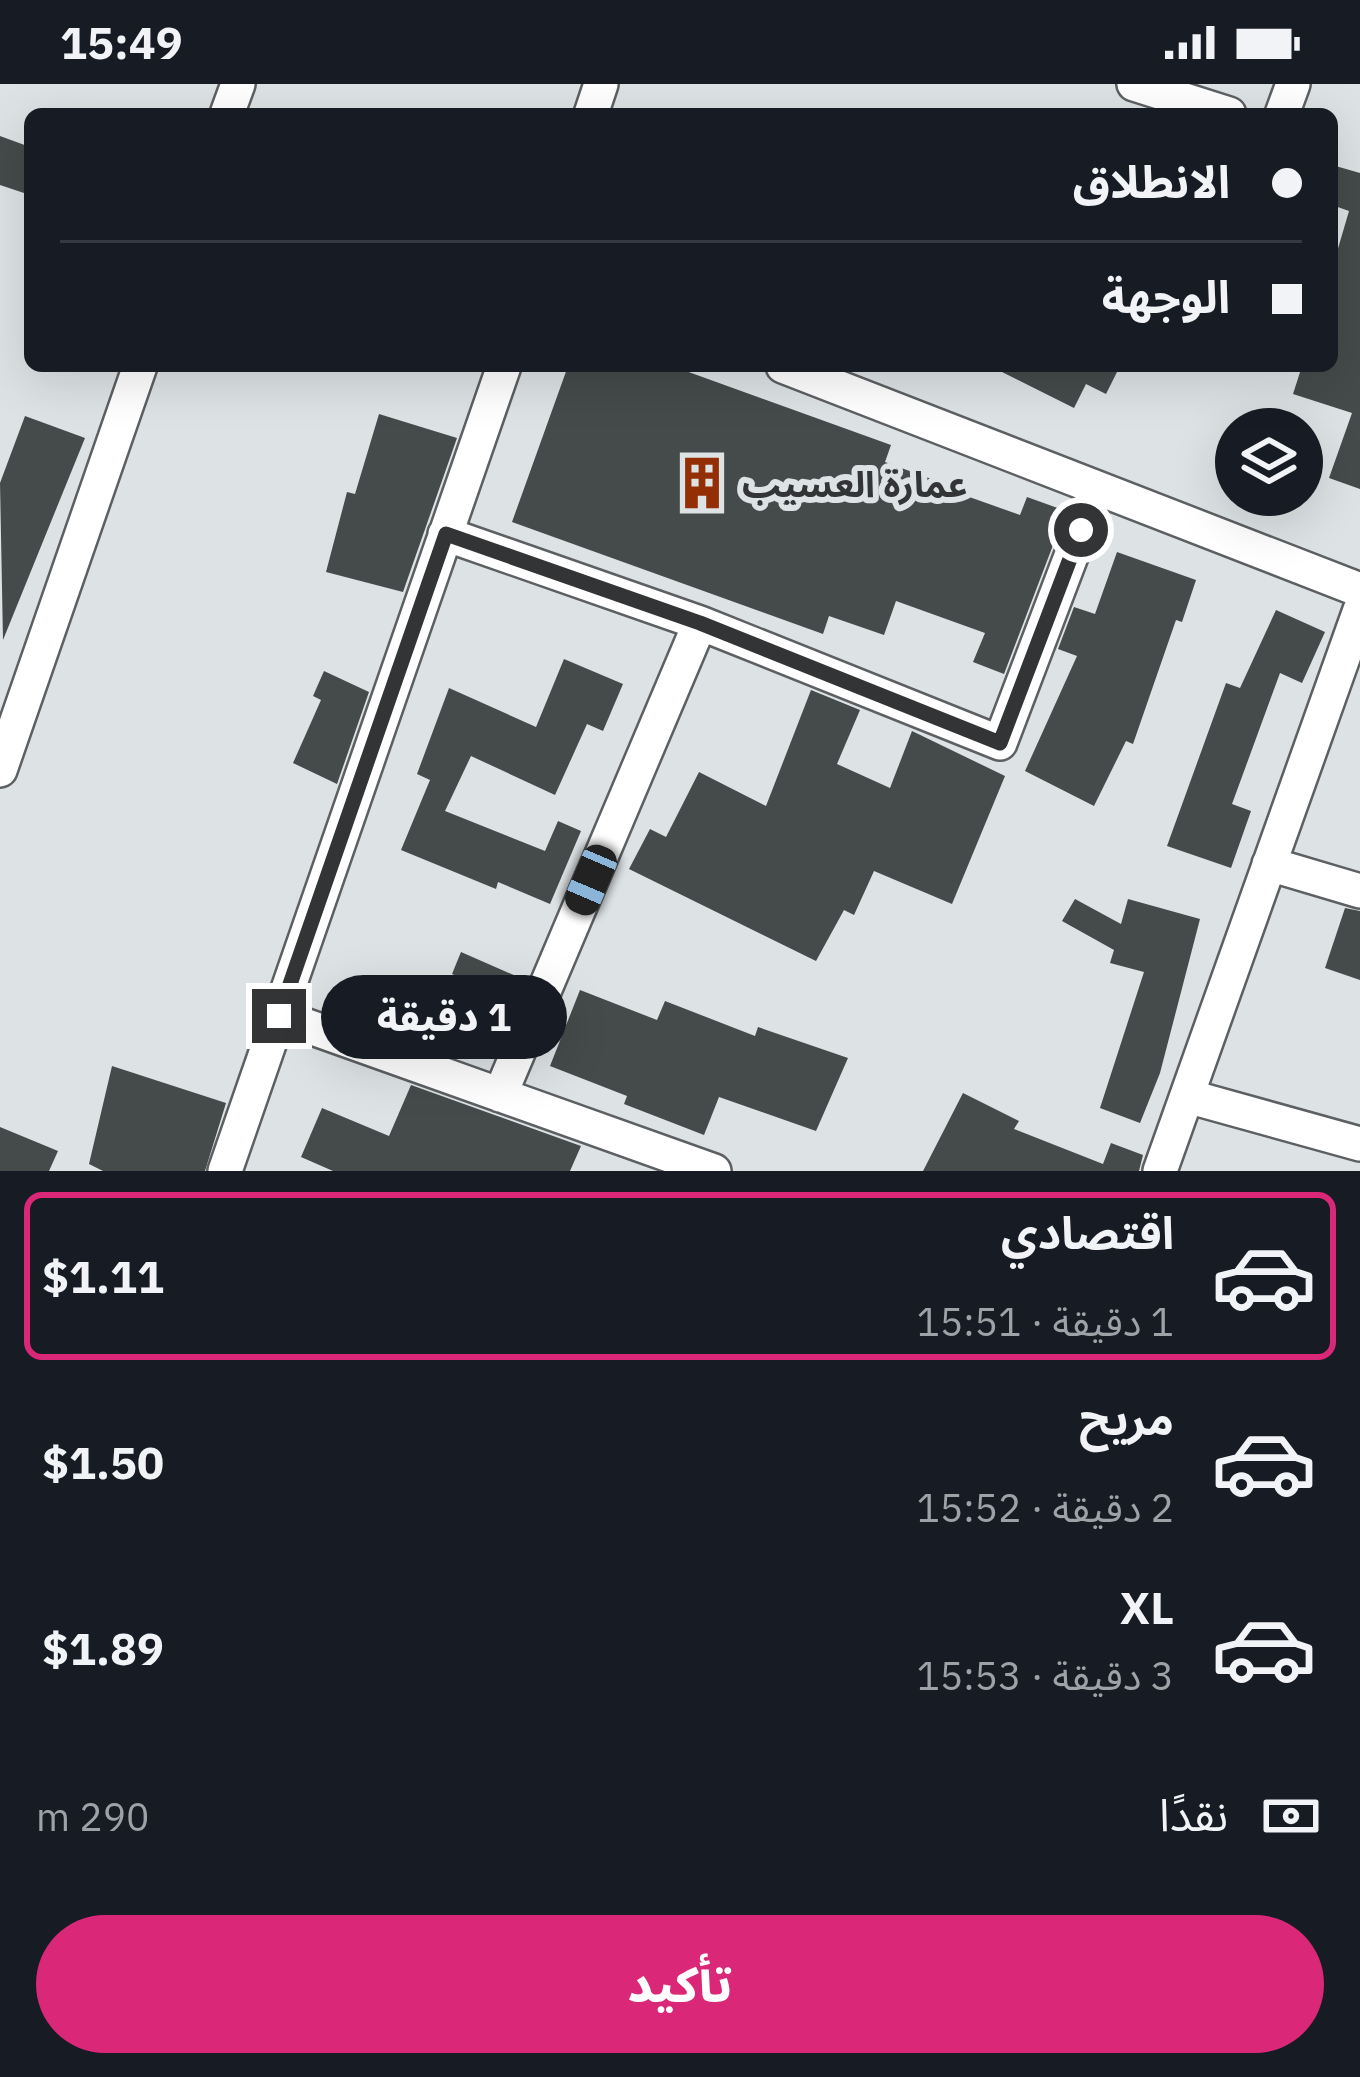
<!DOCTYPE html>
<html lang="ar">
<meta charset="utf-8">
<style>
body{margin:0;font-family:"IBM Plex Sans","Noto Sans Arabic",sans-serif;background:#242831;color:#f1f3f6;direction:rtl;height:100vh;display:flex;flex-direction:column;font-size:45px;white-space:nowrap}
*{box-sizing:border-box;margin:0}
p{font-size:39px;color:#9ea1a6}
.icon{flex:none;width:66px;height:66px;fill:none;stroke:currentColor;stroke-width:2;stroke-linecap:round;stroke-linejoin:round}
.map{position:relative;height:1087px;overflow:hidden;direction:ltr}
.side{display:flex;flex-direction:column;background:#171b24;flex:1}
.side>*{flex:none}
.banner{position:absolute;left:24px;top:24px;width:1314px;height:264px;border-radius:18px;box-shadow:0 12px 48px #0002;direction:rtl;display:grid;align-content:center;height:264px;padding:0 36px;background:#171b24}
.controls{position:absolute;left:1215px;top:324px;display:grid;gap:24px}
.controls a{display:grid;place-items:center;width:108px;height:108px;border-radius:50%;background:#171b24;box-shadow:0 12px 48px #0002;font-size:60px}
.end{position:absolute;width:54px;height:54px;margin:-27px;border:15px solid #323435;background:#fff;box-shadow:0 0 0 6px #fff}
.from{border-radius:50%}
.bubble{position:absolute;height:84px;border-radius:42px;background:#171b24;box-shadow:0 12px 48px #0002;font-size:39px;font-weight:800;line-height:84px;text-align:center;direction:rtl}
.car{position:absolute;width:36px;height:72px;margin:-36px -18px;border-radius:15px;box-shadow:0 0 9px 3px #0007;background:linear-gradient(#222 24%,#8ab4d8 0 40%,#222 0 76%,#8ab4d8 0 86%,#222 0)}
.banner b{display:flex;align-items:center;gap:42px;height:114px;font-size:45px}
.banner b+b{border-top:3px solid #363941}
.banner i{width:30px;height:30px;background:#f1f3f6}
ul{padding:21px 0 0;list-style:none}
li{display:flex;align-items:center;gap:36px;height:168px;margin:0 24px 18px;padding:0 12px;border:6px solid transparent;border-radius:18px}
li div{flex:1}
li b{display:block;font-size:45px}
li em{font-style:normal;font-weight:800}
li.active{border-color:#db2777}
li>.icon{width:108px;height:108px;stroke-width:1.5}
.pay{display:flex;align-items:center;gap:30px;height:132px;padding:0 36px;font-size:45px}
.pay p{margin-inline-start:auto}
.button{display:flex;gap:24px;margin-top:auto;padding:24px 36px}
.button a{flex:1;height:138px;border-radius:72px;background:#db2777;color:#fff;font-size:48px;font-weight:800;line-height:138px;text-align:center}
.status{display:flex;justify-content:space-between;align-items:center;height:84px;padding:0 60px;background:#171b24;direction:ltr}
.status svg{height:33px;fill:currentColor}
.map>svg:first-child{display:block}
.building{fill:#454a4b}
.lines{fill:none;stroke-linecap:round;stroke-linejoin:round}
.minor-casing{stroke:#5c6062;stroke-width:38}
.minor{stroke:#fff;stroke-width:33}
.route{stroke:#323435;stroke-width:15}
.labels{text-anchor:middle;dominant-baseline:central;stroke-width:12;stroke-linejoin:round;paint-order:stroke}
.poi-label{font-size:36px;font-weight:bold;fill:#323435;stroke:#dde2e4;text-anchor:start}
</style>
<div class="status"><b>15:49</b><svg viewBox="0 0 49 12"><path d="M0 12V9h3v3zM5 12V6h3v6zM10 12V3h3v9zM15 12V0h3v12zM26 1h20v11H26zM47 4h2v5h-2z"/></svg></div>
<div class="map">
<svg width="1360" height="1087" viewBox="0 0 1360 1087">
<rect width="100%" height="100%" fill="#dde2e4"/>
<!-- building -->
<path class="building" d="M0,52L30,63V111L0,101Z
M1332,81L1360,89V405L1329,394L1352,329L1293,310L1302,282H1332V185L1349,127L1332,121Z
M568,282H672L891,361L885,378L945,400L944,404L1020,431L1027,413L1066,427L1004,590L973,578L985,549L896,517L884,551L829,532L823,550L512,438Z
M990,282H1120L1106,310L1086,300L1074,324Z
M379,330L457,354L403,508L326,488L347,408L355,410Z
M25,332L85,354L3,556L0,399Z
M1117,468L1196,496L1182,538L1176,536L1133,660L1126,657L1094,722L1025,687L1077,572L1058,565L1074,523L1095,530Z
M1276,526L1325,548L1302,599L1280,589L1232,720L1251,727L1231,784L1167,762L1226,599L1240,604Z
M564,575L623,600L603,647L587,640L555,711L471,672L445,727L545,767L558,737L581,747L550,820L498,798L496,805L401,766L430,696L417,690L449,604L536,643Z
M324,587L369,608L337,700L293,679L321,616L313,612Z
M811,606L860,626L837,680L890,704L912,647L1005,692L952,820L874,787L854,831L844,826L816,877L629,785L650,745L666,753L699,688L766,722Z
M1075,815L1121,840L1128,815L1200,835L1160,989L1140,1039L1100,1024L1144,888L1110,879L1114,866L1062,837Z
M1345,824L1360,827V896L1325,884Z
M461,868L516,892L507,914L452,890Z
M580,906L657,936L665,917L755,952L758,943L848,974L816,1047L719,1013L704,1051L624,1020L627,1012L550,982Z
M112,982L226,1019L205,1087H103L89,1080Z
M411,1001L581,1062L570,1087H333L301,1073L322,1024L389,1052Z
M963,1009L1019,1037L1014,1045L1103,1080L1111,1059L1143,1071L1139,1087H923Z
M0,1043L58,1067L49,1087H0Z"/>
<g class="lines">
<defs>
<path id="minor" d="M1134,0L1229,30
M227,30L238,0
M591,30L601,0
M1282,30L1293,0
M783,282L1360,506
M445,450L700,539
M0,686L140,282
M1269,780L1360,807
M279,932L714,1087
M500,1011L700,539L1000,659L1097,404
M1187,1012L1360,1060
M225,1087L504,282
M1160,1087L1360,526"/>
</defs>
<!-- minor casing -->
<use href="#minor" class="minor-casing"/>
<!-- minor -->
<use href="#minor" class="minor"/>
</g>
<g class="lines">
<!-- route -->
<path class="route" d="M279,932L446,450L700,539L1000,659L1081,446"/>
</g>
<!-- icons -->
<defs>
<symbol id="building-bare" viewBox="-9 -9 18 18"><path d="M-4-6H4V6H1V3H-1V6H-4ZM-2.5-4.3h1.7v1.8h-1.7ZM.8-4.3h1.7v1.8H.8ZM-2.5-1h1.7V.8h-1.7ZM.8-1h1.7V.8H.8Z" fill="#942e05" stroke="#dde2e4" stroke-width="2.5" paint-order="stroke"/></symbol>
</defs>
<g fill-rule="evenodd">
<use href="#building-bare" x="664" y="361" width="76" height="76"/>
</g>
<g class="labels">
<!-- poi labels -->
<g class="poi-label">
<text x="742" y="399">عمارة العسيب</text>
</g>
</g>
</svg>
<div class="controls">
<a><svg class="icon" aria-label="layers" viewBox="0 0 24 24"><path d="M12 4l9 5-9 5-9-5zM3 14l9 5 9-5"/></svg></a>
</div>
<i class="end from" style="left:1081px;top:446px"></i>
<i class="end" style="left:279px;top:932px"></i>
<div class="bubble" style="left:321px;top:891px;width:246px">1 دقيقة</div>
<i class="car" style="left:591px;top:796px;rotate:203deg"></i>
<div class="banner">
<b><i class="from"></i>الانطلاق</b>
<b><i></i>الوجهة</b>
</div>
</div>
<section class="side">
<ul>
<li class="active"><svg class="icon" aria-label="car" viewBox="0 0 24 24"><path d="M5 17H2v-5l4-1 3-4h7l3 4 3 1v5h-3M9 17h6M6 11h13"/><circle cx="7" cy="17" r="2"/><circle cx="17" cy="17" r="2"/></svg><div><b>اقتصادي</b><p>1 دقيقة · 15:51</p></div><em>$1.11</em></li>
<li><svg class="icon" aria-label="car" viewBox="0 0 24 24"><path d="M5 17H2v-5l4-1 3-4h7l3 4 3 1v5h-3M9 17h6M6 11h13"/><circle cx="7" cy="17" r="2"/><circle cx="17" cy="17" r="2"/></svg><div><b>مريح</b><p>2 دقيقة · 15:52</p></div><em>$1.50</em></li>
<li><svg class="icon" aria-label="car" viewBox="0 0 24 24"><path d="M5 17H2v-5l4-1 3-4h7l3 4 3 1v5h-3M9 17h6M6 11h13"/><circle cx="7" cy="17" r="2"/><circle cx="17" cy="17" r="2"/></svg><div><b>XL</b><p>3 دقيقة · 15:53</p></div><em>$1.89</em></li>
</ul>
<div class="pay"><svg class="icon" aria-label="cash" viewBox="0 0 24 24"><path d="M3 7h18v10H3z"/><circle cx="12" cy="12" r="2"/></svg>نقدًا<p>290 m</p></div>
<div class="button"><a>تأكيد</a></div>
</section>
